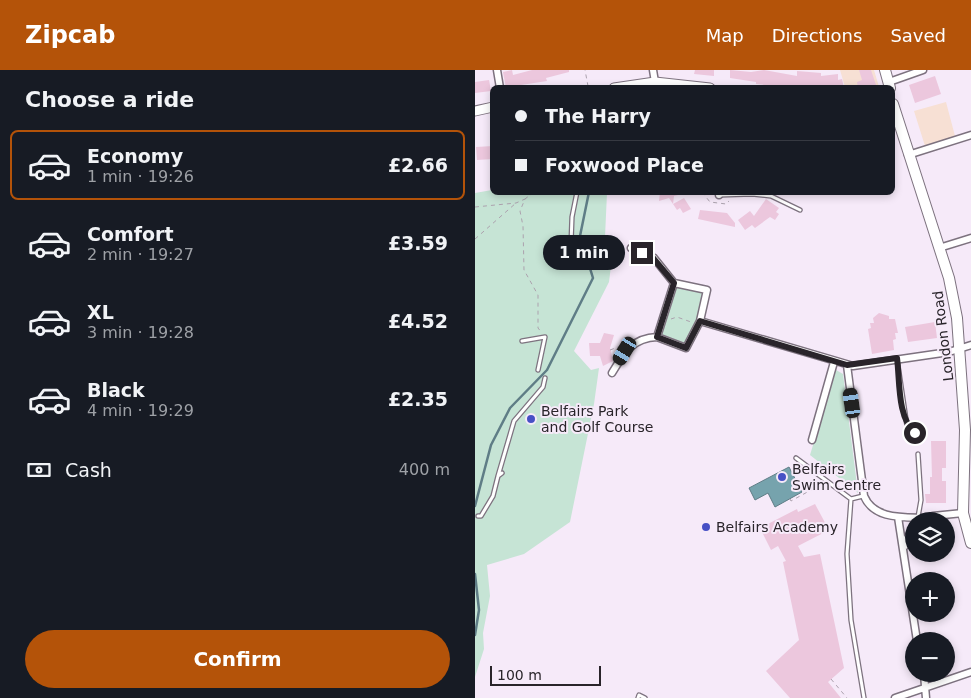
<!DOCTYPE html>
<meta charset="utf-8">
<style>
body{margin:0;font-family:"DejaVu Sans",sans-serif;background:#20242c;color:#f1f3f6;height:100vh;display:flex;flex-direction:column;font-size:19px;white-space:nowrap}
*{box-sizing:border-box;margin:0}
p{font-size:16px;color:#9ea1a6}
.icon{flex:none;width:28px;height:28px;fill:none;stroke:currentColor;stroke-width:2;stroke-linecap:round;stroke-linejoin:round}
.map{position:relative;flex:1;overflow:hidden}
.drawer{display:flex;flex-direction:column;background:#171b24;width:475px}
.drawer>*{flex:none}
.hud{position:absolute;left:15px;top:15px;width:405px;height:110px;border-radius:8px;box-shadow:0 2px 8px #0003;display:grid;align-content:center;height:110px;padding:0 25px;background:#171b24}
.controls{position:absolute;left:430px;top:442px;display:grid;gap:10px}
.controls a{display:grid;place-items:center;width:50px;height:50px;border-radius:50%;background:#171b24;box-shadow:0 2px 8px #0003;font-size:25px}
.scale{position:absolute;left:15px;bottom:12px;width:111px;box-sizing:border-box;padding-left:5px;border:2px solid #29242a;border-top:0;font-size:14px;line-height:18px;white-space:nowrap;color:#29242a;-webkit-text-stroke:4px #f6eaf9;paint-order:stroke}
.end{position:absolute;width:22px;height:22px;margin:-11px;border:6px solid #29242a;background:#fff;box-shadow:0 0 0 2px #fff}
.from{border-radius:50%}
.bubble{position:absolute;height:35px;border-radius:18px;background:#171b24;box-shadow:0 2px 8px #0003;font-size:16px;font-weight:700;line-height:35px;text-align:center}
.car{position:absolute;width:15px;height:30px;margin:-15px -8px;border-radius:6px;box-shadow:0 0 4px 1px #0007;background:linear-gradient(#222 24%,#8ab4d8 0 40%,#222 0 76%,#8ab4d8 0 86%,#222 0)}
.hud b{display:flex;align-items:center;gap:18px;height:48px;font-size:19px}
.hud b+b{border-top:1px solid #363941}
.hud i{width:12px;height:12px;background:#f1f3f6}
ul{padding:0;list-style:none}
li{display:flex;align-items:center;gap:15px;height:70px;margin:0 10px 8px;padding:0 15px;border:2px solid transparent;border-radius:8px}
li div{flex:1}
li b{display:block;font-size:19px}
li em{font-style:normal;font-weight:700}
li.selected{border-color:#b45309}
li>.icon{width:45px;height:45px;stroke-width:1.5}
h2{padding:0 25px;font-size:22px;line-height:60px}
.pay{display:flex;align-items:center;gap:12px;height:55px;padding:0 25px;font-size:19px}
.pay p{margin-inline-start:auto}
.cta{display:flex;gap:10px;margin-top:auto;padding:10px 25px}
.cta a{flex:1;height:58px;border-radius:30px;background:#b45309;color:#fff;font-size:20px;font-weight:700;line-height:58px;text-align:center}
header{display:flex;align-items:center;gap:30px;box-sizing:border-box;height:70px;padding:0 25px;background:#b45309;color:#fff}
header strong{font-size:24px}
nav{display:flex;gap:28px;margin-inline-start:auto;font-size:18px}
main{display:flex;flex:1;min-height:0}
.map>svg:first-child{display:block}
.commercial{fill:#f7e0d4}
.green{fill:#c6e4d5}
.water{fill:#76a3ad;stroke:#5f7d86}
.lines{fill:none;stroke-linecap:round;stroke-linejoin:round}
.stream{stroke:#5f7d86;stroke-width:2.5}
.building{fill:#ecc7dd}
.lane-casing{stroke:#7d727f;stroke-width:5.5}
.street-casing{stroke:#7d727f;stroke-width:9}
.secondary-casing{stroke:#7d727f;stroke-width:11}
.primary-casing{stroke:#7d727f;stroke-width:12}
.path{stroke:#aca2ae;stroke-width:1;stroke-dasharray:4 4;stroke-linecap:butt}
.lane{stroke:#fff;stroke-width:3}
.street{stroke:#fff;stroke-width:6}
.secondary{stroke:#fff;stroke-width:9}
.primary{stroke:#fff;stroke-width:10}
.route{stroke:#29242a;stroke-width:6}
.poi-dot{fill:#4750c5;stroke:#f6eaf9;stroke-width:2}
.labels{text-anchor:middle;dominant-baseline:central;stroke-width:4;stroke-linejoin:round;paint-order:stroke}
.street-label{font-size:14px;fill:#29242a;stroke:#f6eaf9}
.poi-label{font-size:14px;fill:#29242a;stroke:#f6eaf9;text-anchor:start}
</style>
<header>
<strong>Zipcab</strong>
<nav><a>Map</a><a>Directions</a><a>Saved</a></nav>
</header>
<main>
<section class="drawer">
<h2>Choose a ride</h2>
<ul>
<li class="selected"><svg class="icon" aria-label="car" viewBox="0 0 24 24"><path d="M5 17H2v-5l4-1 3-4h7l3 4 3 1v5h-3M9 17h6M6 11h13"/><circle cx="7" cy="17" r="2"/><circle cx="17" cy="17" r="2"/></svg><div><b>Economy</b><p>1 min · 19:26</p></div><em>£2.66</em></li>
<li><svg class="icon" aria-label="car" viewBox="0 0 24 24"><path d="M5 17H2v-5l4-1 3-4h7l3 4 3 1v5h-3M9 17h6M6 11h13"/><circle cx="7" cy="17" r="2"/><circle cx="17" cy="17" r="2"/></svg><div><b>Comfort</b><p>2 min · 19:27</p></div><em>£3.59</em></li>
<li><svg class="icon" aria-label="car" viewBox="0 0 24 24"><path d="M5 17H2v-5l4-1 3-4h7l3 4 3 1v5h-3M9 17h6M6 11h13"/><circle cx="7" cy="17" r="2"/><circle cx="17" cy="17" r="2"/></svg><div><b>XL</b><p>3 min · 19:28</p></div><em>£4.52</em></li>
<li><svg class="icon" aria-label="car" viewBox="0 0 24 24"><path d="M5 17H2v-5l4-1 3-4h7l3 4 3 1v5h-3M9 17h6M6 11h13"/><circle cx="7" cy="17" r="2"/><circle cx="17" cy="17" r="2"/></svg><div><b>Black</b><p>4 min · 19:29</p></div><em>£2.35</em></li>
</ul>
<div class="pay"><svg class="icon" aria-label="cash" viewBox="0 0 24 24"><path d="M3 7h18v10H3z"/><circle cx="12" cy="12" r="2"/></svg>Cash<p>400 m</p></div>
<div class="cta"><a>Confirm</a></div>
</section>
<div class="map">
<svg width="496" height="628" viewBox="0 0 496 628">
<rect width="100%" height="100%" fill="#f6eaf9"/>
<!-- commercial -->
<path class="commercial" d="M365,0H399L404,17H370Z
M471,32L480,66L450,76L439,41Z"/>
<!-- green -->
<path class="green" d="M17,120L18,122L132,123L129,189L136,196L134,212L99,281L116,300L124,298L119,334L95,452L49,484L12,495L15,526L8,563L9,579L0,607V123Z
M200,215L229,221L222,251L210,275L186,265Z
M361,300L368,304L383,423L335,385Z"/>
<!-- water -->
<path class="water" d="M314,397L327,422L300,437L293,423L280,430L274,418Z"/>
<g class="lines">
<!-- stream -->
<path class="stream" d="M0,436L16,375L35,338L72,300L118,208L105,166L114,122
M0,504L4,540L0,565"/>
</g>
<!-- building -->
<path class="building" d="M37,0L38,5L57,0H94V2L71,8L72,11L46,15V18H31L28,2Z
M220,0H239V6L219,4Z
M255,0L276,2L289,0L322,6V1L346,3V6L363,4V10L367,9L369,18H318L281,14V12L255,8Z
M384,0H396L402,18H383L382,12L387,10Z
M460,6L466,24L440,33L434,15Z
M14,10L16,21L0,23V12Z
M18,76V89L2,90L1,77Z
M185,122H207V124L199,126L198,134L194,128L184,131Z
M209,128L216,139L208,143L205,138L202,140L198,134Z
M291,129L304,138L301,142L304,144L300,150L295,147L280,158L277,155L270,160L263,150L275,141L279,146Z
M225,140L252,143L260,153V157L223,149Z
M404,243L414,246V249H420L423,263H420L421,269L418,270L419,280L397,284L393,259L396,258L395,253H399L398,248Z
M460,252L462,268L433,272L430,257Z
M129,263L139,265L135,278L138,291L128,296L125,286H115L114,273H125Z
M456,371H471V398H467V411H471V433H451L450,424H455V407H457Z
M340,434L354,460L323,476L329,487L345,484L369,598L353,612L366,628H315L291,601L324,570L308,492L311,491L303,476L296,480L285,458L322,439L323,442Z"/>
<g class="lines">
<defs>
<path id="lane" d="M245,125L277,124L296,126L325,140
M96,174L97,147L102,122
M47,271L70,267L63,300
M422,289L432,356L440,363
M321,388L376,429L388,426
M23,406L39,351L68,317L70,308
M376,429L372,484L376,550L389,628
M3,446H6L18,426L23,406L27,403
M443,447L446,430L443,384
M163,628L164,625L170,628"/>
<path id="street" d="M22,0L25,18
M178,0L180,12
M414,12L448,0
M433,85L496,65
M244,125V122
M156,178L179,188L199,213
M464,178L496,168
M199,213L232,220L225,251L211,278L182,267Z
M225,251L378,296L474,282L496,275
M372,295L389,426C399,450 429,447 452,448
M137,303C149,283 157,268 182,267
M337,370L359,292
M423,447L442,571
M450,449L458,446L488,443
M430,476L432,468L439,458
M449,604L451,628
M420,628L496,602"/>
<path id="secondary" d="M139,18L180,12L235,18
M0,41L18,37"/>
<path id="primary" d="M410,0L415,18
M418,34L474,208L482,248L490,360L488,443L496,473"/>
</defs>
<!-- lane casing -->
<use href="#lane" class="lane-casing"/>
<!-- street casing -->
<use href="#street" class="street-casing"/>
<!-- secondary casing -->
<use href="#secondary" class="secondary-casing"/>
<!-- primary casing -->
<use href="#primary" class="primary-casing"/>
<!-- path -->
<path class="path" d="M105,18L113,16L110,0
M59,122L50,129L45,141L48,156L49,200L63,225V258L67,263
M227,122L235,132L251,134L254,131
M0,137L41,133L50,129
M0,169L41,133
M196,249L202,247L216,252
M135,280L146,276
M315,429L316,431L347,414
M356,609L372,628"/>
<!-- lane -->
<use href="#lane" class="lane"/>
<!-- street -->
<use href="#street" class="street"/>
<!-- secondary -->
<use href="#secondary" class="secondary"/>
<!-- primary -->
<use href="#primary" class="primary"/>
</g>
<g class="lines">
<!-- route -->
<path class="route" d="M167,183L178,188L199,213L182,267L211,278L225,251L372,295L422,288C425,311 422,347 440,363"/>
</g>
<!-- markers -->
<g class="poi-dot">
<circle cx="56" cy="349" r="5"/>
<circle cx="307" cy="407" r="5"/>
<circle cx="231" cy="457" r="5"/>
</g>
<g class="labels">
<!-- street labels -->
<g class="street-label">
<text transform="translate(468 266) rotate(-97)">London Road</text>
</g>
<!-- poi labels -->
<g class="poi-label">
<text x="66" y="341">Belfairs Park<tspan x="66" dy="16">and Golf Course</tspan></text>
<text x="317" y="399">Belfairs<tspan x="317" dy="16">Swim Centre</tspan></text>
<text x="241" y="457">Belfairs Academy</text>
</g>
</g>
</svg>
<div class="controls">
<a><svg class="icon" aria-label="layers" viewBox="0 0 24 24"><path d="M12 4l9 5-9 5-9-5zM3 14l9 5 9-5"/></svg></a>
<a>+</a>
<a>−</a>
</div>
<div class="scale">100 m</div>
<i class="end from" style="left:440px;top:363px"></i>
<i class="end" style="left:167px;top:183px"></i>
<div class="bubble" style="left:68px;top:165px;width:82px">1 min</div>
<i class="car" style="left:150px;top:281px;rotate:211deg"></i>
<i class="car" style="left:377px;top:333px;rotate:352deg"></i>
<div class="hud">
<b><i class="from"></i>The Harry</b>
<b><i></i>Foxwood Place</b>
</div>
</div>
</main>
